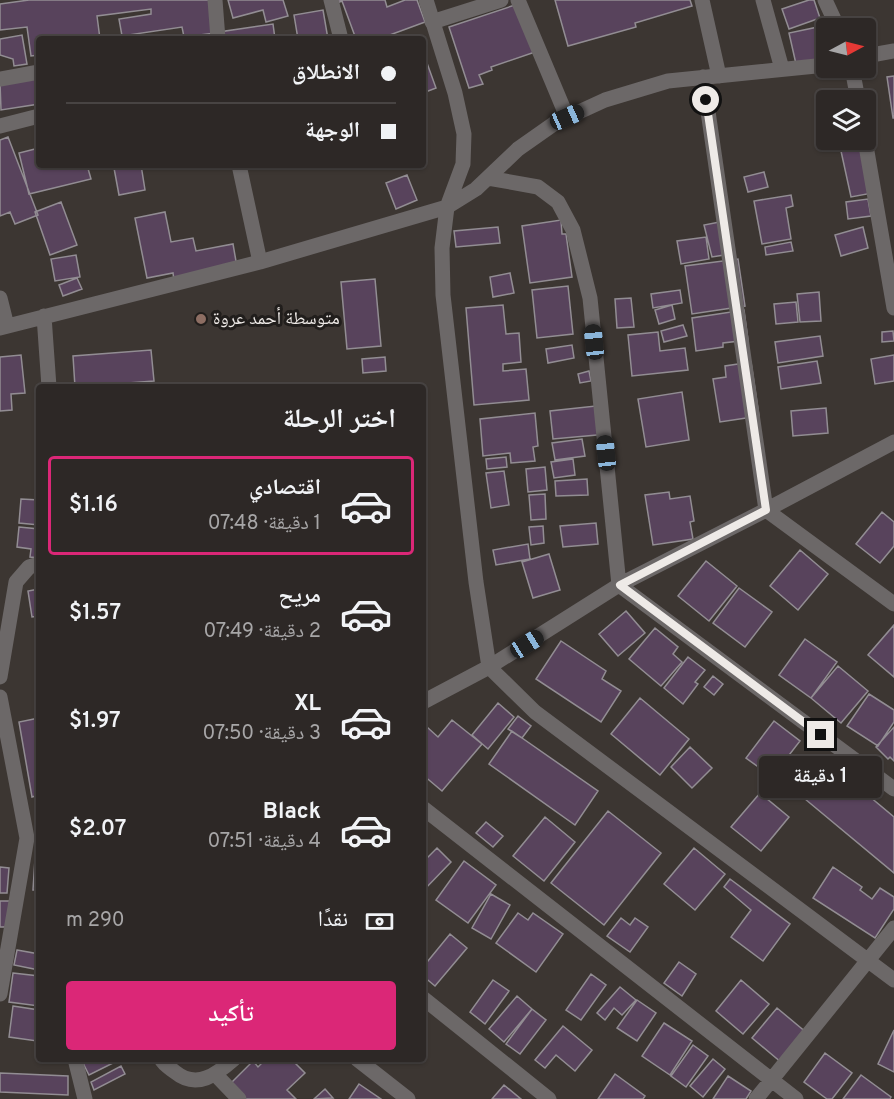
<!DOCTYPE html>
<html lang="ar">
<meta charset="utf-8">
<style>
body{margin:0;font-family:Overpass,"Noto Naskh Arabic",sans-serif;background:#35302e;color:#f1f3f6;direction:rtl;height:100vh;display:flex;flex-direction:column;font-size:22px;white-space:nowrap}
*{box-sizing:border-box;margin:0}
p{font-size:20px;color:#a7a6a7}
.icon{flex:none;width:33px;height:33px;fill:none;stroke:currentColor;stroke-width:2;stroke-linecap:round;stroke-linejoin:round}
.map{position:relative;flex:1;overflow:hidden;direction:ltr}
.panel{position:absolute;left:36px;top:384px;width:390px;height:678px;display:flex;flex-direction:column;background:#2d2826;border-radius:6px;box-shadow:0 2px 4px #0004,0 0 0 2px #484443;direction:rtl}
.panel>*{flex:none}
.banner{position:absolute;left:36px;top:36px;width:390px;height:132px;border-radius:6px;box-shadow:0 2px 4px #0004,0 0 0 2px #484443;direction:rtl;display:grid;align-content:center;height:132px;padding:0 30px;background:#2d2826}
.needle{width:39px;rotate:83deg}
.controls{position:absolute;left:816px;top:18px;display:grid;gap:12px}
.controls a{display:grid;place-items:center;width:60px;height:60px;border-radius:6px;background:#2d2826;box-shadow:0 2px 4px #0004,0 0 0 2px #484443;font-size:30px}
.end{position:absolute;width:27px;height:27px;margin:-14px;border:8px solid #eeeae7;background:#111;box-shadow:0 0 0 3px #111}
.from{border-radius:50%}
.bubble{position:absolute;height:42px;border-radius:6px;background:#2d2826;box-shadow:0 2px 4px #0004,0 0 0 2px #484443;font-size:20px;font-weight:600;line-height:42px;text-align:center;direction:rtl}
.car{position:absolute;width:18px;height:36px;margin:-18px -9px;border-radius:8px;box-shadow:0 0 4px 2px #0007;background:linear-gradient(#222 24%,#8ab4d8 0 40%,#222 0 76%,#8ab4d8 0 86%,#222 0)}
.banner b{display:flex;align-items:center;gap:21px;height:57px;font-size:22px}
.banner b+b{border-top:2px solid #484443}
.banner i{width:15px;height:15px;background:#f1f3f6}
ul{padding:0;list-style:none}
li{display:flex;align-items:center;gap:18px;height:99px;margin:0 12px 9px;padding:0 18px;border:3px solid transparent;border-radius:6px}
li div{flex:1}
li b{display:block;font-size:22px}
li em{font-style:normal;font-weight:600}
li.active{border-color:#db2777}
li>.icon{width:54px;height:54px;stroke-width:1.5}
h2{padding:0 30px;font-size:27px;line-height:72px}
.pay{display:flex;align-items:center;gap:15px;height:66px;padding:0 30px;font-size:22px}
.pay p{margin-inline-start:auto}
.cta{display:flex;gap:12px;margin-top:auto;padding:12px 30px}
.cta a{flex:1;height:69px;border-radius:6px;background:#db2777;color:#fff;font-size:24px;font-weight:600;line-height:69px;text-align:center}
.map>svg:first-child{display:block}
.building{fill:#58435c;stroke:#928d93;stroke-width:1.5}
.lines{fill:none;stroke-linecap:round;stroke-linejoin:round}
.street{stroke:#6c6868;stroke-width:15}
.route{stroke:#eeeae7;stroke-width:8}
.education-dot{fill:#8d6e63;stroke:#211e1c;stroke-width:2}
.labels{text-anchor:middle;dominant-baseline:central;stroke-width:6;stroke-linejoin:round;paint-order:stroke}
.poi-label{font-size:18px;fill:#eeeae7;stroke:#211e1c;text-anchor:start}
</style>
<div class="map">
<svg width="894" height="1099" viewBox="0 0 894 1099">
<rect width="100%" height="100%" fill="#3c3632"/>
<!-- building -->
<path class="building" d="M29,0H218L223,32L184,37L182,27L122,36L119,19L151,14V9L97,16L100,39H39V55L31,56L27,27L0,30V4Z
M228,0H283L288,16L266,22L263,10L233,18Z
M336,0H385L387,7L405,0H417L425,22L379,39H356L342,1L337,3Z
M555,0H690L692,6L635,23L636,27L568,46Z
M809,0H814L820,18L789,29L782,9Z
M518,4L535,52L491,67L492,70L479,75L483,84L469,88L449,27Z
M323,10L328,39H298L294,15Z
M273,24L275,39H220L219,32Z
M818,27L825,58L796,64L789,33Z
M22,35L27,64L14,66L13,59L0,55V39Z
M423,52L436,88L423,93Z
M894,76V118H893L887,77Z
M39,77V104L1,110L0,83Z
M871,126L874,144L869,145L878,192L851,197L841,151L849,149L847,140H866V128Z
M8,137L38,215L15,224L10,212L0,216V140Z
M39,148V165H87L91,179L29,194L19,153Z
M132,165H141L145,190L119,195L114,168Z
M764,172L768,187L748,192L744,177Z
M407,175L417,200L396,209L386,183Z
M791,195L793,206L786,208L791,239L762,244L754,201Z
M868,199L871,216L848,219L846,202Z
M61,202L77,245L50,255L35,212Z
M165,212L171,242L193,238L196,251L233,244L237,267L174,280L173,273L147,278L135,218Z
M561,220L562,234H566L572,277L530,283L522,226Z
M730,220L724,255L712,257L704,225Z
M498,227L500,243L456,247L454,231Z
M863,227L868,248L841,256L835,235Z
M706,237L709,259L681,264L677,241Z
M791,242L793,251L766,255L765,247Z
M76,255L80,277L55,281L51,259Z
M738,259L745,306L692,314L685,266Z
M510,273L514,293L493,297L490,277Z
M77,278L82,289L63,296L59,285Z
M375,279L381,346L347,349L341,282Z
M568,286L573,334L537,338L532,290Z
M680,290L682,303L653,308L651,294Z
M819,292L821,321L800,322L797,294Z
M631,298L634,327L617,328L615,299Z
M796,302L798,322L776,324L774,304Z
M503,305L506,334L519,333L521,362L503,364V371L526,369L529,400L474,405L466,308Z
M672,305L675,319L659,324L655,310Z
M744,310L748,340L723,343V347L696,351L692,318Z
M683,325L687,336L664,342L661,331Z
M893,331L894,341L882,342V332Z
M658,332L660,351L685,348L688,370L632,376L628,335Z
M820,336L823,356L778,363L775,342Z
M572,345L574,358L548,363L546,349Z
M151,350L154,381L75,387L73,356Z
M21,355L25,393L11,394L12,410L0,411V357Z
M894,355V381L875,384L871,359Z
M385,357L386,371L363,373L362,359Z
M817,361L821,383L781,389L778,367Z
M751,362L759,416L720,422L713,379L726,377L725,366Z
M589,371L591,381L580,383L578,374Z
M682,392L689,440L646,447L638,399Z
M605,405L608,434L553,439L550,411Z
M826,408L828,433L793,436L791,411Z
M535,413L538,446L533,447L535,461L511,463L510,453L483,456L480,419Z
M582,439L585,456L555,460L552,443Z
M506,457L507,467L487,469L486,459Z
M573,459L575,475L554,478L551,462Z
M545,467L547,490L528,492L526,469Z
M504,471L509,505L491,508L486,473Z
M587,479L588,495L556,496L555,481Z
M669,492L670,499L690,496L694,521L690,522L693,539L653,545L645,495Z
M545,494L546,519L531,520L529,495Z
M21,499L39,500V525L19,523Z
M882,512L894,522V546L880,563L856,544Z
M596,523L598,544L563,547L560,526Z
M543,526L544,543L531,545L529,527Z
M19,527L39,529V558L30,557L31,549L17,547Z
M528,544L530,559L496,565L493,550Z
M800,550L828,574L798,610L770,586Z
M549,554L560,590L533,598L522,562Z
M706,561L737,586L709,621L678,596Z
M739,588L772,612L745,647L713,623Z
M39,589V616L32,617L28,591Z
M626,611L645,633L618,656L599,634Z
M894,625V677L868,655Z
M655,628L678,647L673,654L682,662L661,686L629,659Z
M805,639L837,662L811,698L779,675Z
M561,641L606,671L602,679L621,691L601,722L536,679Z
M688,657L705,670L695,682L698,684L683,704L664,688Z
M838,666L868,691L841,723L811,698Z
M713,676L723,684L714,695L704,687Z
M869,694L894,710V722L878,746L847,726Z
M640,698L689,739L660,775L611,734Z
M498,703L514,717L488,749L472,735Z
M518,716L531,726L522,738L508,729Z
M39,718V795L32,797L19,722Z
M452,720L482,744L442,791L423,775V732L427,727L438,737Z
M774,721L800,741L772,777L746,758Z
M894,727V761L890,757L888,759L876,747Z
M512,731L598,791L575,825L489,764Z
M690,747L712,768L692,788L671,767Z
M833,766L894,817V873L805,799Z
M760,793L789,817L761,851L731,827Z
M608,811L661,853L604,925L551,883Z
M545,817L575,842L544,881L513,856Z
M486,822L503,836L493,847L476,833Z
M437,848L451,862L423,891V862Z
M694,848L725,874L695,910L664,884Z
M35,859H39V890H33Z
M464,861L496,885L468,923L436,900Z
M0,867L9,868L7,893H0Z
M833,867L862,887L860,890L872,899L880,888L894,897V909L875,938L813,898Z
M730,879L790,924L763,961L731,937L751,910L724,887Z
M491,894L510,905L491,939L472,928Z
M0,901H10L9,927H0Z
M518,913L528,920L533,913L563,934L536,972L496,943Z
M621,918L630,925L635,918L648,927L630,952L607,936Z
M450,934L467,948L435,986L423,976V967Z
M17,950L39,954V970L14,965Z
M679,962L696,974L682,996L664,983Z
M13,973L39,976V1006L9,1002Z
M591,974L606,985L581,1020L566,1010Z
M493,980L509,991L485,1024L470,1012Z
M741,980L769,1004L743,1034L716,1011Z
M620,987L636,1000L622,1015L614,1008L605,1020L597,1013Z
M517,996L532,1009L504,1042L489,1029Z
M637,1000L656,1013L637,1041L617,1028Z
M13,1006L39,1010L37,1041L9,1037Z
M777,1008L807,1033L782,1063L752,1038Z
M532,1009L546,1020L520,1054L506,1044Z
M664,1023L692,1041L670,1075L642,1056Z
M563,1026L592,1050L575,1071L556,1055L545,1068L535,1060Z
M894,1030V1072L878,1064Z
M693,1045L708,1056L686,1087L671,1076Z
M825,1053L852,1073L832,1099H827L804,1082Z
M81,1059H121L89,1075Z
M266,1059H291L305,1073L287,1090L296,1099H242L229,1085L253,1061L258,1067Z
M713,1059L725,1069L703,1097L690,1086Z
M121,1066L125,1074L94,1090L91,1082Z
M0,1073L68,1076V1095L0,1092Z
M615,1074L645,1096L643,1099H598Z
M861,1075L891,1097L890,1099H843Z
M728,1076L751,1091L746,1099H713Z
M359,1084L381,1099H349Z
M504,1085L521,1099H492Z
M325,1089L333,1098L314,1099Z"/>
<g class="lines">
<!-- street -->
<path class="street" d="M215,0L218,39
M331,0L341,39
M426,0L455,93L464,134L463,164L447,207L442,248L443,295L476,582L489,667L535,712L894,980
M518,0L567,117
M702,0L719,76
M763,0L782,69
M825,0L838,28
M432,22L501,0
M866,56L894,51
M852,68L858,100
M703,77L766,510L894,604
M0,79L39,72
M0,126L39,116
M865,140L894,308
M239,165L260,262
M488,178L538,187L558,202L573,230L590,298L619,585L894,789
M0,298L7,326
M44,316L49,387
M0,328L260,262L447,207L476,189L518,149L555,123L605,100L668,81L826,65
M0,677L16,582L29,567L39,564
M0,697L27,838L0,994
M423,702L489,667L619,585L766,510L894,442
M423,808L796,1099
M423,998L549,1099
M75,1059L85,1099
M161,1059C164,1065 170,1068 175,1072C197,1090 217,1074 234,1059
M357,1059L408,1099
M216,1075L239,1099
M756,1099L894,928"/>
</g>
<g class="lines">
<!-- route -->
<path class="route" d="M706,100L766,510L620,585L821,735"/>
</g>
<!-- markers -->
<circle class="education-dot" cx="201" cy="319" r="6"/>
<g class="labels">
<!-- poi labels -->
<g class="poi-label">
<text x="213" y="319">متوسطة أحمد عروة</text>
</g>
</g>
</svg>
<div class="controls">
<a><svg class="needle" viewBox="-14 -14 28 28"><path d="M0-13l5 13h-10z" fill="#e53935"/><path d="M0 13l5-13h-10z" fill="#a7a6a7"/></svg></a>
<a><svg class="icon" aria-label="layers" viewBox="0 0 24 24"><path d="M12 4l9 5-9 5-9-5zM3 14l9 5 9-5"/></svg></a>
</div>
<i class="end from" style="left:706px;top:100px"></i>
<i class="end" style="left:821px;top:735px"></i>
<div class="bubble" style="left:759px;top:756px;width:123px">1 دقيقة</div>
<i class="car" style="left:567px;top:117px;rotate:66deg"></i>
<i class="car" style="left:594px;top:342px;rotate:354deg"></i>
<i class="car" style="left:606px;top:453px;rotate:354deg"></i>
<i class="car" style="left:527px;top:644px;rotate:58deg"></i>
<div class="banner">
<b><i class="from"></i>الانطلاق</b>
<b><i></i>الوجهة</b>
</div>
<section class="panel">
<h2>اختر الرحلة</h2>
<ul>
<li class="active"><svg class="icon" aria-label="car" viewBox="0 0 24 24"><path d="M5 17H2v-5l4-1 3-4h7l3 4 3 1v5h-3M9 17h6M6 11h13"/><circle cx="7" cy="17" r="2"/><circle cx="17" cy="17" r="2"/></svg><div><b>اقتصادي</b><p>1 دقيقة · 07:48</p></div><em>$1.16</em></li>
<li><svg class="icon" aria-label="car" viewBox="0 0 24 24"><path d="M5 17H2v-5l4-1 3-4h7l3 4 3 1v5h-3M9 17h6M6 11h13"/><circle cx="7" cy="17" r="2"/><circle cx="17" cy="17" r="2"/></svg><div><b>مريح</b><p>2 دقيقة · 07:49</p></div><em>$1.57</em></li>
<li><svg class="icon" aria-label="car" viewBox="0 0 24 24"><path d="M5 17H2v-5l4-1 3-4h7l3 4 3 1v5h-3M9 17h6M6 11h13"/><circle cx="7" cy="17" r="2"/><circle cx="17" cy="17" r="2"/></svg><div><b>XL</b><p>3 دقيقة · 07:50</p></div><em>$1.97</em></li>
<li><svg class="icon" aria-label="car" viewBox="0 0 24 24"><path d="M5 17H2v-5l4-1 3-4h7l3 4 3 1v5h-3M9 17h6M6 11h13"/><circle cx="7" cy="17" r="2"/><circle cx="17" cy="17" r="2"/></svg><div><b>Black</b><p>4 دقيقة · 07:51</p></div><em>$2.07</em></li>
</ul>
<div class="pay"><svg class="icon" aria-label="cash" viewBox="0 0 24 24"><path d="M3 7h18v10H3z"/><circle cx="12" cy="12" r="2"/></svg>نقدًا<p>290 m</p></div>
<div class="cta"><a>تأكيد</a></div>
</section>
</div>
